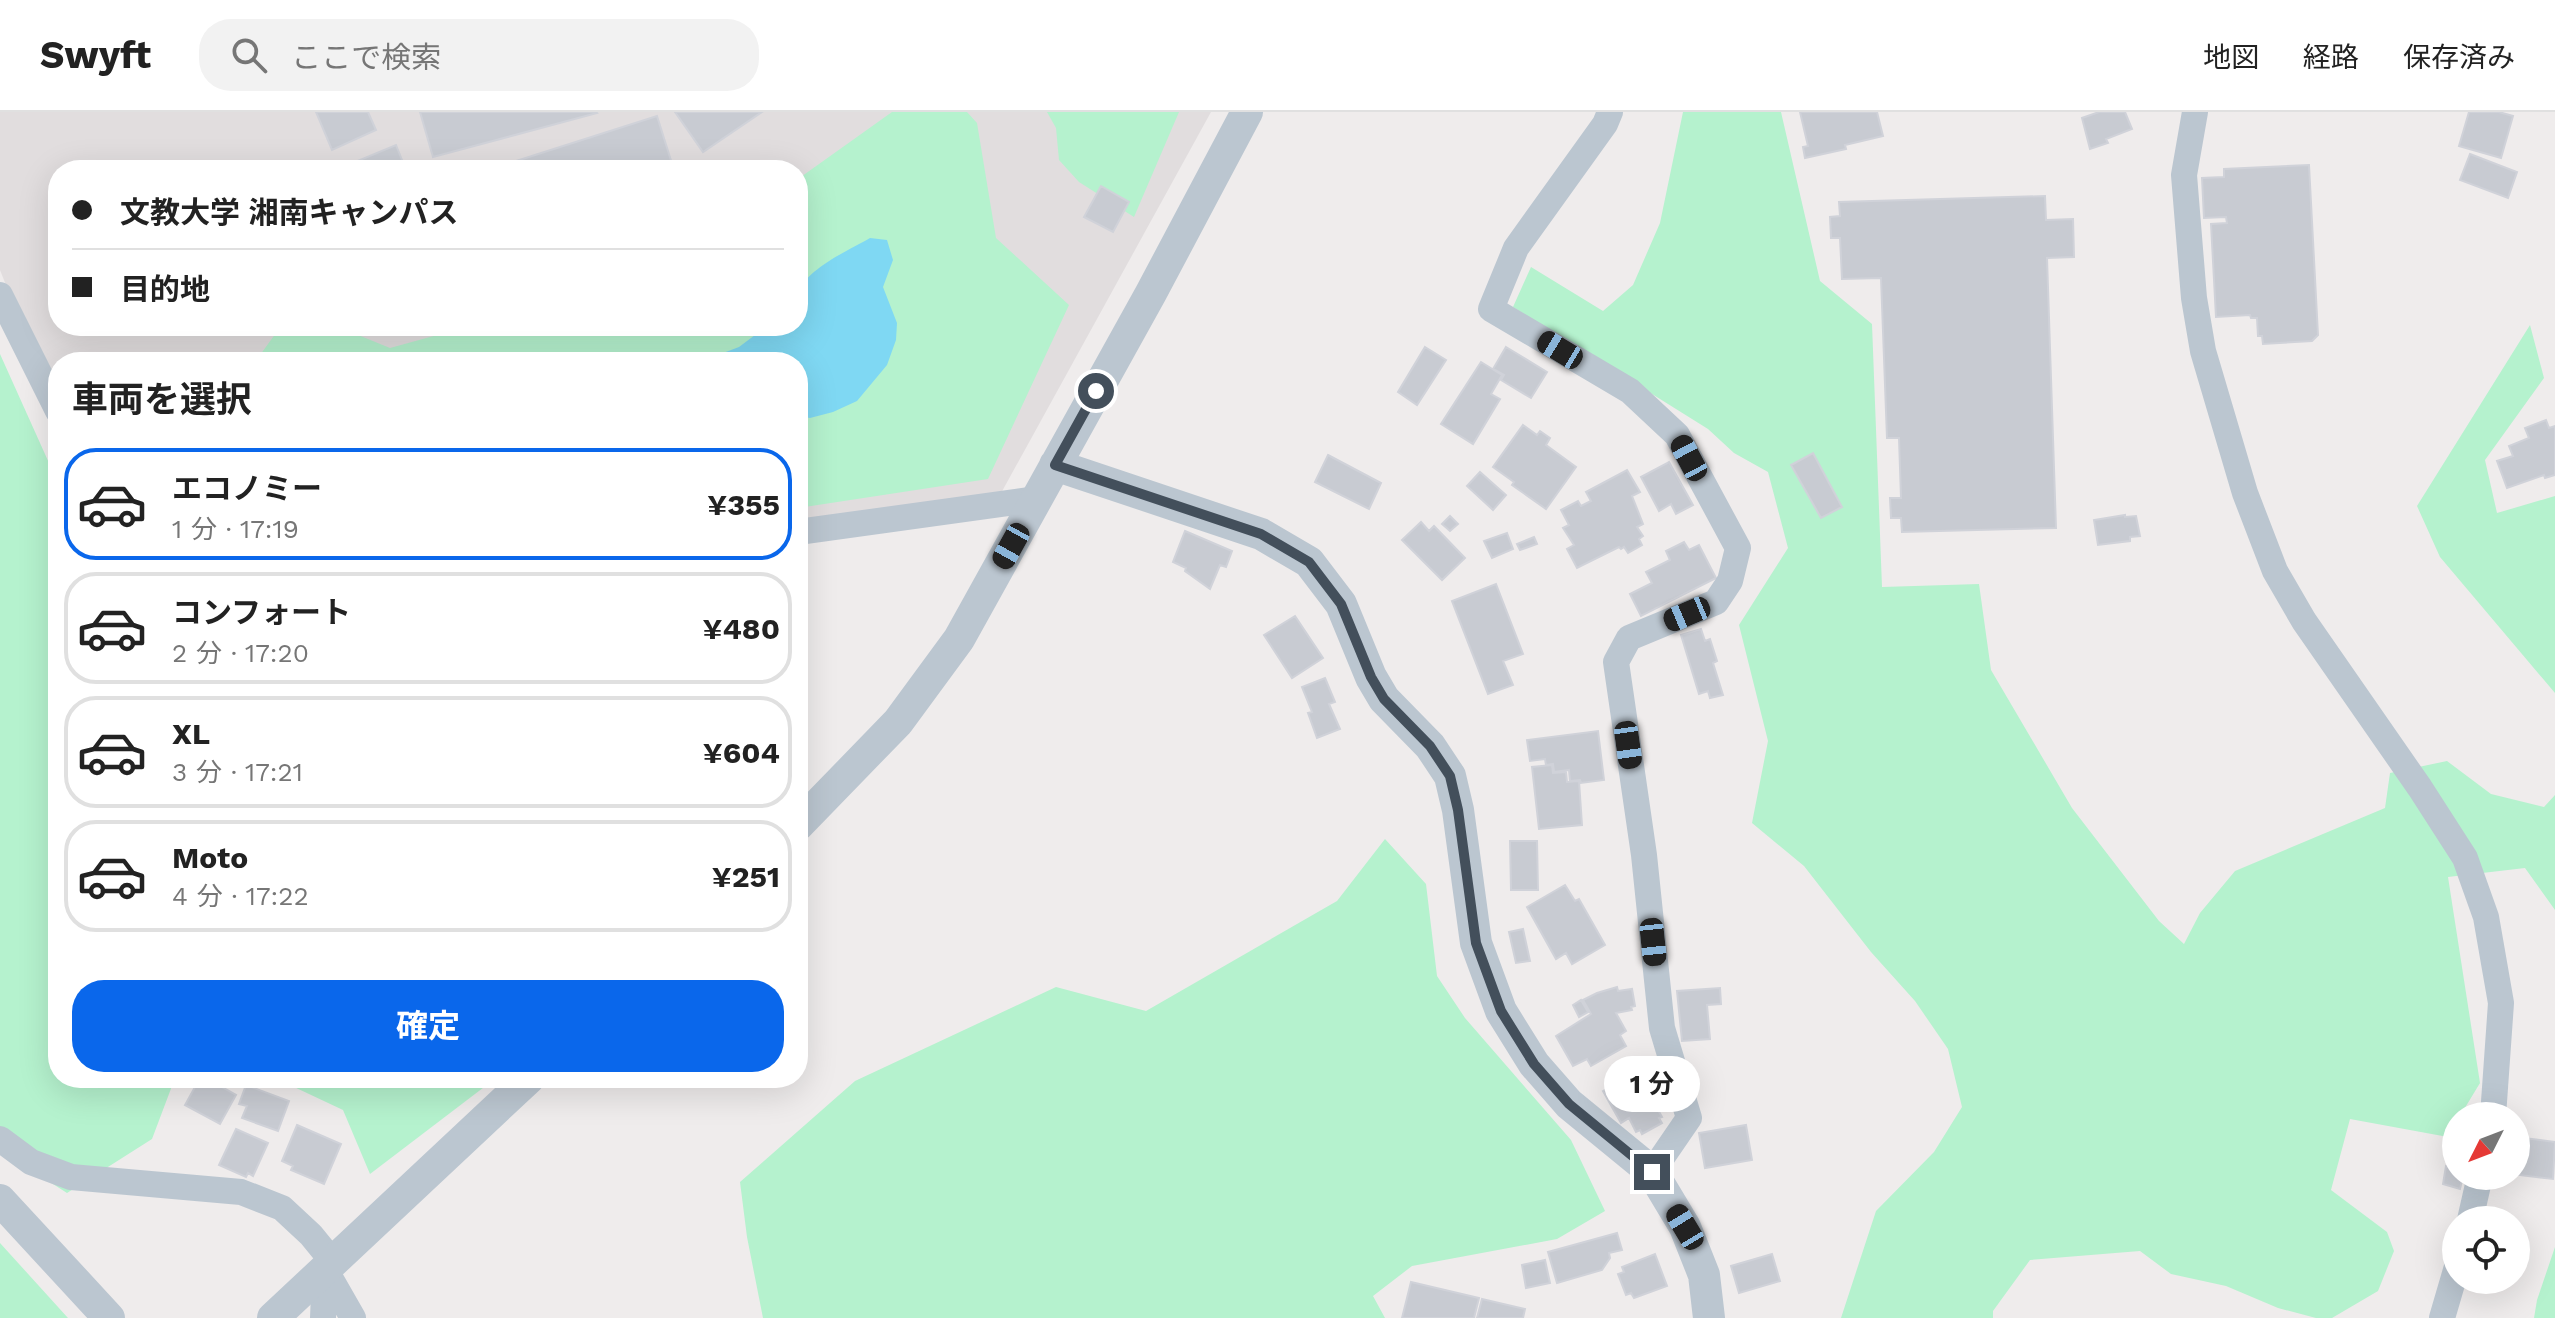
<!DOCTYPE html>
<html lang="ja">
<meta charset="utf-8">
<style>
body{margin:0;font-family:"Work Sans","Noto Sans JP",sans-serif;background:#f2f2f2;color:#222;height:100vh;display:flex;flex-direction:column;font-size:30px;white-space:nowrap}
*{box-sizing:border-box;margin:0}
p{font-size:26px;color:#767676}
.icon{flex:none;width:44px;height:44px;fill:none;stroke:currentColor;stroke-width:2;stroke-linecap:round;stroke-linejoin:round}
.map{position:relative;flex:1;overflow:hidden}
.details{position:absolute;left:48px;top:240px;width:760px;height:736px;display:flex;flex-direction:column;background:#fff;border-radius:32px;box-shadow:0 8px 32px #0002}
.details>*{flex:none}
.top-card{position:absolute;left:48px;top:48px;width:760px;height:176px;border-radius:32px;box-shadow:0 8px 32px #0002;display:grid;align-content:center;height:176px;padding:0 24px;background:#fff}
.needle{width:52px;rotate:228deg}
.controls{position:absolute;left:2442px;top:990px;display:grid;gap:16px}
.controls a{display:grid;place-items:center;width:88px;height:88px;border-radius:50%;background:#fff;box-shadow:0 8px 32px #0002;font-size:40px}
.end{position:absolute;width:36px;height:36px;margin:-18px;border:10px solid #434f5b;background:#fff;box-shadow:0 0 0 4px #fff}
.from{border-radius:50%}
.bubble{position:absolute;height:56px;border-radius:28px;background:#fff;box-shadow:0 8px 32px #0002;font-size:26px;font-weight:700;line-height:56px;text-align:center}
.car{position:absolute;width:24px;height:48px;margin:-24px -12px;border-radius:10px;box-shadow:0 0 6px 2px #0007;background:linear-gradient(#222 24%,#8ab4d8 0 40%,#222 0 76%,#8ab4d8 0 86%,#222 0)}
.top-card b{display:flex;align-items:center;gap:28px;height:76px;font-size:30px}
.top-card b+b{border-top:2px solid #e0e0e0}
.top-card i{width:20px;height:20px;background:#222}
ul{padding:0;list-style:none}
li{display:flex;align-items:center;gap:24px;height:112px;margin:0 16px 12px;padding:0 8px;border:4px solid #e0e0e0;border-radius:32px}
li div{flex:1}
li b{display:block;font-size:30px}
li em{font-style:normal;font-weight:700}
li.active{border-color:#0a67eb}
li>.icon{width:72px;height:72px;stroke-width:1.5}
h2{padding:0 24px;font-size:36px;line-height:96px}
.button{display:flex;gap:16px;margin-top:auto;padding:16px 24px}
.button a{flex:1;height:92px;border-radius:32px;background:#0a67eb;color:#fff;font-size:32px;font-weight:700;line-height:92px;text-align:center}
header{display:flex;align-items:center;gap:48px;box-sizing:border-box;height:112px;padding:0 40px;background:#fff;border-bottom:2px solid #e0e0e0}
header strong{font-size:38px}
nav{display:flex;gap:44px;margin-inline-start:auto;font-size:28px}
.search{width:560px;height:72px;background:#f2f2f2;display:flex;align-items:center;gap:20px;box-sizing:border-box;padding:0 28px;border-radius:32px;color:#767676;font-size:30px}
.map>svg:first-child{display:block}
.education{fill:#e1ddde;fill-rule:evenodd}
.green{fill:#b5f2ce}
.water{fill:#7fd8f3}
.building{fill:#c8cbd2;stroke:#d0d2d9;stroke-width:2}
.lines{fill:none;stroke-linecap:round;stroke-linejoin:round}
.minor{stroke:#bbc6d0;stroke-width:26}
.tertiary{stroke:#bbc6d0;stroke-width:32}
.route{stroke:#434f5b;stroke-width:10}
</style>
<header>
<strong>Swyft</strong>
<div class="search"><svg class="icon" aria-label="search" viewBox="0 0 24 24"><circle cx="10" cy="10" r="6"/><path d="M15 15l6 6"/></svg>ここで検索</div>
<nav><a>地図</a><a>経路</a><a>保存済み</a></nav>
</header>
<div class="map">
<svg width="2555" height="1206" viewBox="0 0 2555 1206">
<rect width="100%" height="100%" fill="#efecec"/>
<!-- education -->
<path class="education" d="M0,0H1211L1000,383L798,416V250H58V303L0,158ZM58,58H798V214H58Z"/>
<!-- green -->
<path class="green" d="M892,0H967L977,11L996,126L1069,193L988,367L798,396V250H255L281,214H336L390,236L470,214H798V67Z
M1047,0H1179L1134,105L1079,70L1059,48L1056,16Z
M1683,0H1781L1820,169L1872,212L1882,475L1979,472L1991,558L2072,696L2159,809L2184,832L2200,801L2235,759L2385,696L2390,661L2447,649L2491,682L2544,695L2555,683V798L2525,756L2448,765L2480,971L2460,1004H2456V1011L2448,1025L2350,1007L2331,1078L2387,1120L2394,1139L2378,1179L2332,1206H2316L2278,1196L2226,1174L2171,1162L2140,1139L2030,1148L1993,1199V1206H1841L1876,1099L1934,1040L1962,995L1948,937L1915,889L1871,840L1804,754L1752,711L1768,629L1739,513L1788,436L1768,360L1734,341L1708,317L1513,195L1531,155L1603,199L1633,173L1660,111Z
M2530,213L2544,266L2485,348L2497,401L2555,384V581L2440,445L2417,394Z
M0,242L58,371V966H175L152,1027L67,1081L0,1038Z
M1385,727L1426,772L1437,864L1465,906L1571,1028L1605,1099L1557,1127L1412,1154L1373,1184L1385,1206H763L747,1125L740,1070L855,969L1056,875L1146,899L1337,789Z
M275,966H496L370,1062L343,998Z
M0,1131L68,1206H0Z
M2555,1135V1206H2534L2537,1188Z"/>
<!-- water -->
<path class="water" d="M870,126L887,128L893,148L883,175L897,211L896,228L887,253L857,289L833,300L810,306L798,304V250H699L739,235L767,214H798C798,204 795,190 798,181C806,157 849,138 870,126Z"/>
<!-- building -->
<path class="building" d="M316,0H368L376,18L332,38Z
M420,0H596L597,1L433,45Z
M675,0H762L703,40Z
M1800,0H1877L1883,24L1845,33L1846,37L1805,46L1803,35L1808,34Z
M2099,0H2125L2132,17L2106,27L2108,31L2090,37L2082,6Z
M2469,0H2499L2513,4L2501,46L2459,34Z
M657,4L674,58H488Z
M396,33L406,58H344L343,55Z
M2470,42L2517,60L2508,86L2460,68Z
M2309,53L2318,223L2312,229L2263,232L2262,224H2258L2257,206H2251L2250,203L2216,205L2211,112L2227,111L2226,105L2204,106L2202,66L2224,65V57Z
M1101,74L1129,90L1113,120L1084,105Z
M2045,84L2046,108L2073,107L2074,145L2047,146L2056,416L1902,420L1901,406H1891L1890,386H1901L1899,326H1887L1881,166L1842,167L1840,126H1831L1830,105L1840,104L1839,90Z
M1425,235L1446,248L1417,293L1398,280Z
M1506,235L1547,260L1531,286L1501,268L1504,263L1493,257Z
M1481,250L1502,263L1491,282L1500,287L1473,332L1441,312Z
M2546,308L2549,316L2555,314V363L2545,366L2544,363L2507,376L2497,349L2513,344L2509,334L2529,326L2525,316Z
M1523,313L1537,323L1540,319L1550,326L1546,333L1576,355L1546,397L1512,373L1514,370L1493,355Z
M1813,341L1842,395L1821,406L1791,353Z
M1328,343L1381,371L1369,397L1315,370Z
M1669,350L1693,393L1676,402L1671,392L1659,399L1641,365Z
M1627,358L1640,380L1632,384L1643,412L1637,415L1643,424L1639,427L1642,433L1628,441L1624,435L1621,437L1619,435L1577,456L1567,437L1574,433L1563,416L1569,413L1561,398L1578,389L1581,394L1591,389L1586,380Z
M1480,360L1506,383L1493,398L1467,374Z
M2125,403V405L2136,404L2140,424L2130,425V429L2098,433L2094,408Z
M1450,404L1458,412L1450,419L1442,412Z
M1421,410L1429,419L1434,414L1465,446L1442,468L1402,428Z
M1185,419L1232,439L1226,455L1220,453L1210,477L1185,459L1186,456L1173,450Z
M1507,421L1513,437L1492,446L1484,429Z
M1534,425L1537,432L1520,438L1517,432Z
M1684,430L1689,438L1699,433L1716,466L1641,504L1630,482L1652,471L1646,460L1670,448L1666,439Z
M1496,472L1523,542L1503,549L1513,573L1488,582L1452,489Z
M1295,504L1323,546L1292,566L1264,523Z
M1701,517L1705,529L1710,527L1717,549L1713,551L1723,583L1710,586L1708,579L1699,582L1681,523Z
M1325,566L1335,590L1329,592L1340,617L1317,626L1308,601L1312,600L1302,575Z
M1598,619L1604,668L1581,671L1580,668L1570,669L1569,658L1554,660L1553,652L1546,653L1545,647L1530,649L1527,628Z
M1552,653L1553,661L1566,660L1567,670L1579,669L1582,713L1539,717L1532,655Z
M1510,729H1537L1538,778H1511Z
M1565,773L1575,789L1579,787L1605,833L1572,852L1566,841L1556,847L1527,795Z
M1523,817L1530,849L1516,851L1509,820Z
M1617,875L1618,879L1632,877L1635,894L1631,895L1632,898L1616,901L1626,919L1620,923L1626,934L1591,954L1587,947L1573,954L1556,924L1591,902L1583,888L1597,881Z
M1720,876L1721,892L1707,893L1710,927L1682,929L1677,879Z
M1581,888L1588,900L1579,905L1573,893Z
M1634,961L1638,970L1641,968L1662,1005L1659,1006L1662,1011L1642,1022L1640,1018L1636,1020L1629,1006L1621,1011L1603,979Z
M200,966H206L236,983L220,1012L185,993Z
M246,973L289,989L278,1019L242,1006L247,994L239,992Z
M297,1013L341,1032L324,1072L291,1058L293,1054L282,1049Z
M1746,1013L1752,1048L1705,1056L1699,1021Z
M236,1017L268,1031L253,1064L248,1061L246,1065L219,1053Z
M2524,1026L2555,1030L2553,1067L2519,1063Z
M2455,1053L2456,1064H2463L2460,1077L2443,1072L2446,1054L2455,1056Z
M1617,1121L1622,1138L1609,1141L1610,1146L1602,1158L1557,1171L1548,1140Z
M1655,1142L1667,1174L1634,1186L1631,1181L1626,1183L1618,1162L1624,1160L1622,1155Z
M1772,1142L1780,1169L1739,1181L1731,1154Z
M1545,1148L1550,1171L1526,1176L1522,1153Z
M1411,1170L1479,1186L1474,1206H1402Z
M1482,1187L1525,1197L1523,1206H1477Z"/>
<g class="lines">
<!-- minor -->
<path class="minor" d="M1610,0L1605,12L1516,136L1491,197L1630,279L1677,323L1738,436L1730,469L1716,490L1629,526L1616,550L1644,743L1662,916L1689,1006L1652,1060
M2195,0L2184,63L2194,186L2203,239L2245,381L2275,459L2304,509L2420,676L2465,746L2486,805L2501,891L2493,1004
M0,183L58,299
M798,420L1037,387
M0,1027L31,1050L71,1065L241,1080L282,1096L311,1123L333,1150
M2470,1108L2480,1064
M325,1157L353,1206
M323,1206L325,1157
M2442,1206L2456,1158"/>
<!-- tertiary -->
<path class="tertiary" d="M1055,353L1261,422L1309,450L1341,492L1371,565L1384,587L1430,634L1450,664L1458,698L1476,831L1501,899L1534,952L1569,992L1652,1060L1685,1115L1704,1163L1709,1206
M798,713L898,610L959,527L1151,181L1247,0
M0,1088L109,1206
M273,1206L529,966"/>
</g>
<g class="lines">
<!-- route -->
<path class="route" d="M1096,279L1055,353L1261,422L1309,450L1341,492L1371,565L1384,587L1430,634L1450,664L1458,698L1476,831L1501,899L1534,952L1569,992L1652,1060"/>
</g>
</svg>
<div class="controls">
<a><svg class="needle" viewBox="-14 -14 28 28"><path d="M0-13l5 13h-10z" fill="#e53935"/><path d="M0 13l5-13h-10z" fill="#767676"/></svg></a>
<a><svg class="icon" aria-label="locate" viewBox="0 0 24 24"><circle cx="12" cy="12" r="6"/><path d="M12 2v4M12 18v4M2 12h4M18 12h4"/></svg></a>
</div>
<i class="end from" style="left:1096px;top:279px"></i>
<i class="end" style="left:1652px;top:1060px"></i>
<div class="bubble" style="left:1604px;top:944px;width:96px">1 分</div>
<i class="car" style="left:1560px;top:238px;rotate:301deg"></i>
<i class="car" style="left:1689px;top:346px;rotate:332deg"></i>
<i class="car" style="left:1011px;top:434px;rotate:209deg"></i>
<i class="car" style="left:1687px;top:502px;rotate:247deg"></i>
<i class="car" style="left:1628px;top:633px;rotate:172deg"></i>
<i class="car" style="left:1653px;top:830px;rotate:174deg"></i>
<i class="car" style="left:1685px;top:1115px;rotate:329deg"></i>
<div class="top-card">
<b><i class="from"></i>文教大学 湘南キャンパス</b>
<b><i></i>目的地</b>
</div>
<section class="details">
<h2>車両を選択</h2>
<ul>
<li class="active"><svg class="icon" aria-label="car" viewBox="0 0 24 24"><path d="M5 17H2v-5l4-1 3-4h7l3 4 3 1v5h-3M9 17h6M6 11h13"/><circle cx="7" cy="17" r="2"/><circle cx="17" cy="17" r="2"/></svg><div><b>エコノミー</b><p>1 分 · 17:19</p></div><em>¥355</em></li>
<li><svg class="icon" aria-label="car" viewBox="0 0 24 24"><path d="M5 17H2v-5l4-1 3-4h7l3 4 3 1v5h-3M9 17h6M6 11h13"/><circle cx="7" cy="17" r="2"/><circle cx="17" cy="17" r="2"/></svg><div><b>コンフォート</b><p>2 分 · 17:20</p></div><em>¥480</em></li>
<li><svg class="icon" aria-label="car" viewBox="0 0 24 24"><path d="M5 17H2v-5l4-1 3-4h7l3 4 3 1v5h-3M9 17h6M6 11h13"/><circle cx="7" cy="17" r="2"/><circle cx="17" cy="17" r="2"/></svg><div><b>XL</b><p>3 分 · 17:21</p></div><em>¥604</em></li>
<li><svg class="icon" aria-label="car" viewBox="0 0 24 24"><path d="M5 17H2v-5l4-1 3-4h7l3 4 3 1v5h-3M9 17h6M6 11h13"/><circle cx="7" cy="17" r="2"/><circle cx="17" cy="17" r="2"/></svg><div><b>Moto</b><p>4 分 · 17:22</p></div><em>¥251</em></li>
</ul>
<div class="button"><a>確定</a></div>
</section>
</div>
